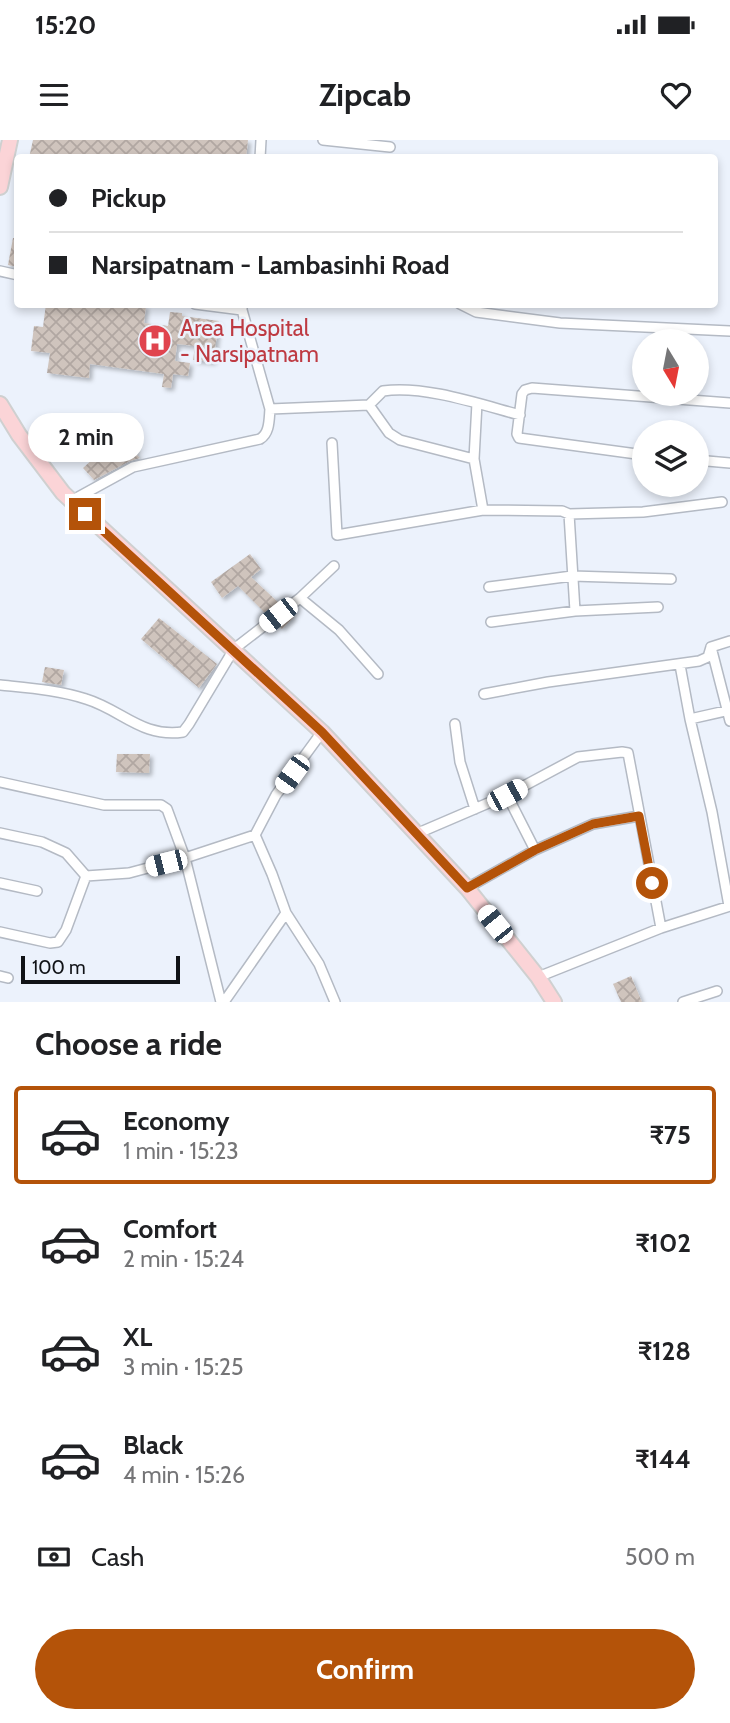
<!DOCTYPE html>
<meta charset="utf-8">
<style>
body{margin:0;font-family:Cabin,sans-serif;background:#f6f6f6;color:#202124;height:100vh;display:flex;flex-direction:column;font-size:26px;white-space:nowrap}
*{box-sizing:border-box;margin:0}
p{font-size:23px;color:#757577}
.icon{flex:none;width:38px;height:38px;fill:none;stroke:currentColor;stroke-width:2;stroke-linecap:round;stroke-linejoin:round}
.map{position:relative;height:862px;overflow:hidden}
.details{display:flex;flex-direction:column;background:#fff;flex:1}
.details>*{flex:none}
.guide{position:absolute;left:14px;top:14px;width:704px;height:154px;border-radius:7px;box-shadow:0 4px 10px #0003;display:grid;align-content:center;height:154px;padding:0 35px;background:#fff}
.needle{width:46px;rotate:170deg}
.tools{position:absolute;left:632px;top:189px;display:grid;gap:14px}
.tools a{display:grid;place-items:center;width:77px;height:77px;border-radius:50%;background:#fff;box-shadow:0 4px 10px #0003;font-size:35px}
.scale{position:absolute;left:21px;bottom:18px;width:159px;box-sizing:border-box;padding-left:7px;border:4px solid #101216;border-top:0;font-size:19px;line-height:24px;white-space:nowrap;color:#101216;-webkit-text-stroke:5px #ecf2fc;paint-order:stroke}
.end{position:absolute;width:32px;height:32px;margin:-16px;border:9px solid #b45309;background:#fff;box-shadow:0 0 0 4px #fff}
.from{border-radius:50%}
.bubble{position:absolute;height:49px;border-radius:24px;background:#fff;box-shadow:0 4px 10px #0003;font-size:23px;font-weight:700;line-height:49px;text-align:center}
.car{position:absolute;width:21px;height:42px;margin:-21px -10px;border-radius:9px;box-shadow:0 0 5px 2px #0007;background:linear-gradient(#fff 24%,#345 0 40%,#fff 0 76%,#345 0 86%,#fff 0)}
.guide b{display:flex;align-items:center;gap:24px;height:66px;font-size:26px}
.guide b+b{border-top:2px solid #e0e0e0}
.guide i{width:18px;height:18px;background:#202124}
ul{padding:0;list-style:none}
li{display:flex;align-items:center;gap:21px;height:98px;margin:0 14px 10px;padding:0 21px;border:4px solid transparent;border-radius:7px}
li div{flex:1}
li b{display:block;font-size:26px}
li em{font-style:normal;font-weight:700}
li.on{border-color:#b45309}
li>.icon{width:63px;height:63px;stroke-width:1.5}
h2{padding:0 35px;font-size:32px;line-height:84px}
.pay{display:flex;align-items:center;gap:18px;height:77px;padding:0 35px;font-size:26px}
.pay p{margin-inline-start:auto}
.cta{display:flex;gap:14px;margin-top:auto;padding:14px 35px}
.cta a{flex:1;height:80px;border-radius:42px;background:#b45309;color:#fff;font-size:28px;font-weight:700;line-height:80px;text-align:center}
.status{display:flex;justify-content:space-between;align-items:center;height:49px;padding:0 35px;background:#fff;direction:ltr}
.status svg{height:19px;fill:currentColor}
header{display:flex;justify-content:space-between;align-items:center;height:91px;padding:0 35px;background:#fff;font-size:32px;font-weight:700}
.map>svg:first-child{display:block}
.building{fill:url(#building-cross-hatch);filter:url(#shadow)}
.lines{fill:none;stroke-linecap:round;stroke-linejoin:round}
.minor-casing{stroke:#b4bac4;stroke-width:12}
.primary-casing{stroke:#cfd0d0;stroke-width:18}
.minor{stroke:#fff;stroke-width:9}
.primary{stroke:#fbd4d7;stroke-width:14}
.route{stroke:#b45309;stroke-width:9}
.labels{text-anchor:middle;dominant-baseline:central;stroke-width:5;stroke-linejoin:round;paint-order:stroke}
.health-label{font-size:23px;fill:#be3a42;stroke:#ecf2fc;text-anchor:start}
</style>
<div class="status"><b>15:20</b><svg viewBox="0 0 49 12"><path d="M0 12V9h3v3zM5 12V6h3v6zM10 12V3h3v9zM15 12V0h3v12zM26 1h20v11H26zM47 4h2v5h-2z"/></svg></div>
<header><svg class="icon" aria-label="menu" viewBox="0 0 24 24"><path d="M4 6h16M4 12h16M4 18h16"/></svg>Zipcab<svg class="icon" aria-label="heart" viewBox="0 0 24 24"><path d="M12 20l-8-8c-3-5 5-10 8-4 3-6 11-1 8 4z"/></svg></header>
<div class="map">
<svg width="730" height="862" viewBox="0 0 730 862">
<defs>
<pattern id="building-cross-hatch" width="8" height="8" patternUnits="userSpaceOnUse" patternTransform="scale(1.75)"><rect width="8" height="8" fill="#cfc4bd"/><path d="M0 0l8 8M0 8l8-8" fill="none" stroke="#b1a7a2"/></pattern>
<filter id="shadow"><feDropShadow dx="3" dy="3" stdDeviation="2" flood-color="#0004"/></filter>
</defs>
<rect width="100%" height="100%" fill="#ecf2fc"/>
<!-- building -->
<path class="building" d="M33,0H248L246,18H29Z
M13,98H18V127L8,125Z
M46,164H85L113,168V164L146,166L144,183L168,186L170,172L182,173V176L219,181L213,222L193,220L195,206L177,204L175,221L190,223L188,236L173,234L171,248L162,247L164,234L90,224L89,238L47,233L50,213L31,211L34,186L43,187Z
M113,292L117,297L122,293L137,309L134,312L140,318L130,321L94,340L83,328L106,307L102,302Z
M250,414L261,429L251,437L280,464L267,475L238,446L222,458L211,442Z
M290,474L294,477L282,489L277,484Z
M159,478L217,524L199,548L141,499Z
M45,527L64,530L61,545L42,542Z
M117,614H150L149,633L116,632Z
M631,836L642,862H621L613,844Z"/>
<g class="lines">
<defs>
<path id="minor" d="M323,0L390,7
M260,18L261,0
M0,131L18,135
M195,164L242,170
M242,164V170L270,269
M460,164L476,172L560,183L730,191
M477,263L474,319L483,370
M369,265L389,293L400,300L474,319
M332,303L337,395L483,370L562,371L569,374L643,372L722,362
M644,315L519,298L517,294L522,254L525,250L532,248L730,263
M696,320L730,323
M71,361L133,327L260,299C270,293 269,279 270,269L369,265L383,251C424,245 479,264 520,275
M569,374L575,471
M489,447L572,436L671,439
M300,458L339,490L378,534
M491,482L575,471L658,467
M730,501L711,507L730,581
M680,525L690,579L712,672L729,766
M0,545C29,548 59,550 86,559C122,570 142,598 183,592L189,584L234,509L300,458L334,426
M484,554L548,542L699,521L708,517L711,507
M690,579L730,570
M455,584L460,622L475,669
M0,642L104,665H161L167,669L185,718L221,862
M507,655L535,710
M0,693L42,702L66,713L86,736
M416,694L507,655L578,617L622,612L628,613L661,788
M86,736L129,733L185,718L255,695
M0,743L37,751
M467,748L535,710L593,684L639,676
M286,773L319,824L335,862
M0,792L50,803L58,802L66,790L86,736
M0,836L8,838
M538,837L661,788L730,766
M224,862L286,773L272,734L255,695L276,655L322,592
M683,862L717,851"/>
<path id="primary" d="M0,47L10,0
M0,264L19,295L63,353L322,592L467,748L538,837L554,862"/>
</defs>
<!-- minor casing -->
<use href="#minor" class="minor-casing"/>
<!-- primary casing -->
<use href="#primary" class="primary-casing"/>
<!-- minor -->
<use href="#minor" class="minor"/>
<!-- primary -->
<use href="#primary" class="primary"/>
</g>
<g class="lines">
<!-- route -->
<path class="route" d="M85,374L322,592L467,748L535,710L593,684L639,676L652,743"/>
</g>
<!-- icons -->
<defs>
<symbol id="hospital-disc" viewBox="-11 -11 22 22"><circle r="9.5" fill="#e0444e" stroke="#ecf2fc"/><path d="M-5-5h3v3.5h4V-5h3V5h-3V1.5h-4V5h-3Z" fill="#fff"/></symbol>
</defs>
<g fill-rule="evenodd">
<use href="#hospital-disc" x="136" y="182" width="38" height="38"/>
</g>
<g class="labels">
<!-- health labels -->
<g class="health-label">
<text x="180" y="188">Area Hospital<tspan x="180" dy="26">- Narsipatnam</tspan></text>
</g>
</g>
</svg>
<div class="tools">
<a><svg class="needle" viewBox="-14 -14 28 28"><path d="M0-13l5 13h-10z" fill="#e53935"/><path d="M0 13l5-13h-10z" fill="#757577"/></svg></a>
<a><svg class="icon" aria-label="layers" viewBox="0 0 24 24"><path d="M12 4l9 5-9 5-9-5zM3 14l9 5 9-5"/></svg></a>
</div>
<div class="scale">100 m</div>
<i class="end from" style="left:652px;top:743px"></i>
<i class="end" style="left:85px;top:374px"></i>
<div class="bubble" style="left:28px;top:273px;width:116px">2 min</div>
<i class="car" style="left:278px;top:475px;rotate:232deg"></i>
<i class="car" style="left:292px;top:634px;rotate:216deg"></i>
<i class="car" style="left:507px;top:655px;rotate:62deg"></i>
<i class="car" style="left:166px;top:723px;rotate:256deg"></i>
<i class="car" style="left:495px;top:784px;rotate:321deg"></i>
<div class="guide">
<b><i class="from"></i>Pickup</b>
<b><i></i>Narsipatnam - Lambasinhi Road</b>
</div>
</div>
<section class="details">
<h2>Choose a ride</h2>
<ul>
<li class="on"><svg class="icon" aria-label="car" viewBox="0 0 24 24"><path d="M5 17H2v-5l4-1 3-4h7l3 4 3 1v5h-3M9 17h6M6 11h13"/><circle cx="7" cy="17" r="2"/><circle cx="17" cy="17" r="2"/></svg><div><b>Economy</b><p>1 min · 15:23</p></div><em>₹75</em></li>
<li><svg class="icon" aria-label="car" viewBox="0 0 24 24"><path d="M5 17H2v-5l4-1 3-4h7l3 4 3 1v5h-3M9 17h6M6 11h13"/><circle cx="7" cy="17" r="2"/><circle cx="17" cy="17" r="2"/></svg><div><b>Comfort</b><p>2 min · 15:24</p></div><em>₹102</em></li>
<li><svg class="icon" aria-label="car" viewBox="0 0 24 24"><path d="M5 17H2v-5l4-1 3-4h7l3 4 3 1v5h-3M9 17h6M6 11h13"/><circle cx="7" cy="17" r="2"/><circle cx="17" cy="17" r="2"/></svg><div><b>XL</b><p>3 min · 15:25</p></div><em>₹128</em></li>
<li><svg class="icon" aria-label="car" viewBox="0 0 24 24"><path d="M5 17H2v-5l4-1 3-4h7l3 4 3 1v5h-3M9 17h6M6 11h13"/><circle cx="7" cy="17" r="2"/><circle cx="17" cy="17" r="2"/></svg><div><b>Black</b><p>4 min · 15:26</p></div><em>₹144</em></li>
</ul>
<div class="pay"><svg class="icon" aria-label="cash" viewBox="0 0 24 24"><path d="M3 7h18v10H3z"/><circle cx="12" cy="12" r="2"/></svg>Cash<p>500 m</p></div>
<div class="cta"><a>Confirm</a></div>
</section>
